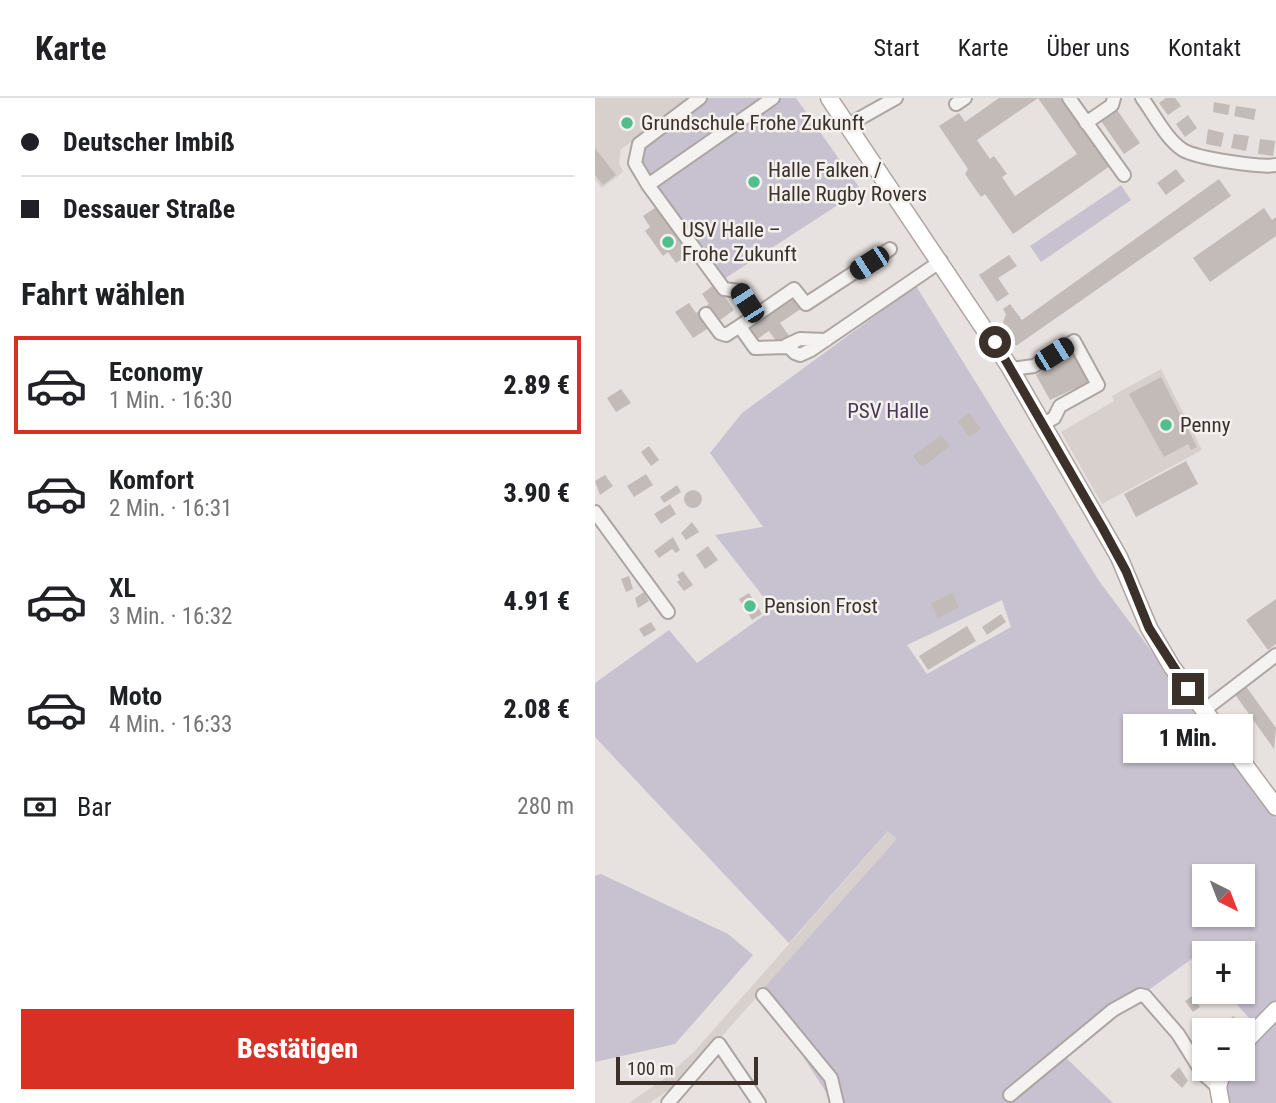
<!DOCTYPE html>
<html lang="de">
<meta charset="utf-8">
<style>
body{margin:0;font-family:"Roboto Condensed",sans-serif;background:#f6f6f6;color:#202124;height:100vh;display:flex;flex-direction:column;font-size:26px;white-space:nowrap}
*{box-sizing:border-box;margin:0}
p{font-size:23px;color:#757577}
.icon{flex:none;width:38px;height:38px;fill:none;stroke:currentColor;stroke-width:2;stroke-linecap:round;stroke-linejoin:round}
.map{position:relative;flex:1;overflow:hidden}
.side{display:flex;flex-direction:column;background:#fff;width:595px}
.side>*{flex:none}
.top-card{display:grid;align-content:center;height:154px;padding:0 21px;background:#fff}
.needle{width:46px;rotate:138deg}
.fabs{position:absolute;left:597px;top:766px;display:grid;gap:14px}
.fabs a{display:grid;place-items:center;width:63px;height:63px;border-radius:0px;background:#fff;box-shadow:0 2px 5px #0004;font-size:35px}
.scale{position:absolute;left:21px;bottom:18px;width:142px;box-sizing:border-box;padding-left:7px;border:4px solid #3c302a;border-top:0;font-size:19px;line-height:24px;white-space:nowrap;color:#3c302a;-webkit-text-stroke:5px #f4f0ee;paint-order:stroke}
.end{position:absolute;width:32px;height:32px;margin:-16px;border:9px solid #3c302a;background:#fff;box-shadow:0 0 0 4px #fff}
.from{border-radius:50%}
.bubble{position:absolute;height:49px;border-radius:0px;background:#fff;box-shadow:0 2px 5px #0004;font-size:23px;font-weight:800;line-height:49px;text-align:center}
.car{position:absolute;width:21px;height:42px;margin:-21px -10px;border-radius:9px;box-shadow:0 0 5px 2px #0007;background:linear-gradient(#222 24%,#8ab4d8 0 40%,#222 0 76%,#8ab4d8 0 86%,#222 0)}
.top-card b{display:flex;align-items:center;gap:24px;height:66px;font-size:26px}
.top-card b+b{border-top:2px solid #e0e0e0}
.top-card i{width:18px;height:18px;background:#202124}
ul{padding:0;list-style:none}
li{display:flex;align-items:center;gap:21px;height:98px;margin:0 14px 10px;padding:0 7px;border:4px solid transparent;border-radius:0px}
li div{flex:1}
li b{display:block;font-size:26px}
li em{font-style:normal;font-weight:800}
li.on{border-color:#d93025}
li>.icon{width:63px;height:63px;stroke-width:1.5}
h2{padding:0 21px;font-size:32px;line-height:84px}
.pay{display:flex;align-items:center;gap:18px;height:77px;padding:0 21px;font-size:26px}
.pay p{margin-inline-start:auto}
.cta{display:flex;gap:14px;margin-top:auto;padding:14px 21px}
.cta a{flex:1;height:80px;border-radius:0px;background:#d93025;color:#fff;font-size:28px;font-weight:800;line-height:80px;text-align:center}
header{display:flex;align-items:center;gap:42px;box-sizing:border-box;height:98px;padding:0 35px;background:#fff;border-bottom:2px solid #e0e0e0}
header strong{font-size:33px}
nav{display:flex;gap:38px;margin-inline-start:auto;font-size:24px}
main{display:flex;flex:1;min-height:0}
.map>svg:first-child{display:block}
.built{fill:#d8d0cd}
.green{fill:#c7c1d0;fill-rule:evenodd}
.building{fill:#c3bbb7;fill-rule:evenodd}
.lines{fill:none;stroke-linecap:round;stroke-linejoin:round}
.minor-casing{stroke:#ada5a1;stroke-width:16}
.major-casing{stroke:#b1a5a0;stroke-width:19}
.minor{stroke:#f5f3f1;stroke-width:12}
.major{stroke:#fff;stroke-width:16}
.route{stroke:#3c302a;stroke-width:9}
.poi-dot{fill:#50bf8d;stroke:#f4f0ee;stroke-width:2.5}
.labels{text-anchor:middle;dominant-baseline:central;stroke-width:5;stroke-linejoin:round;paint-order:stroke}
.poi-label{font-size:21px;fill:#3c302a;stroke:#f4f0ee;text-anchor:start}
.park-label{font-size:21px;fill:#483856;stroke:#f4f0ee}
</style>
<header>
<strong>Karte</strong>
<nav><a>Start</a><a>Karte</a><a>Über uns</a><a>Kontakt</a></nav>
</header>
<main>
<section class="side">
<div class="top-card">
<b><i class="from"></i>Deutscher Imbiß</b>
<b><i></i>Dessauer Straße</b>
</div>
<h2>Fahrt wählen</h2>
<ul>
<li class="on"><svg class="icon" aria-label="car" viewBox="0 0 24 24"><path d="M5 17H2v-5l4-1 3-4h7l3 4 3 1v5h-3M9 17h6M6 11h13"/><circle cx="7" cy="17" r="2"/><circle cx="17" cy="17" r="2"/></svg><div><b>Economy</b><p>1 Min. · 16:30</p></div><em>2.89 €</em></li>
<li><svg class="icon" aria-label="car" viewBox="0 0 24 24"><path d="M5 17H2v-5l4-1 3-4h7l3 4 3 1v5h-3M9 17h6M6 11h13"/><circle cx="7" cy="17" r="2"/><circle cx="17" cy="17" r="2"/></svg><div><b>Komfort</b><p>2 Min. · 16:31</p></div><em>3.90 €</em></li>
<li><svg class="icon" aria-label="car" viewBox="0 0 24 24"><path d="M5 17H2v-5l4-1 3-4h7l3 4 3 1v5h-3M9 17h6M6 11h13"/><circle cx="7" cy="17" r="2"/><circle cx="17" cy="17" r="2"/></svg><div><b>XL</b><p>3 Min. · 16:32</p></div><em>4.91 €</em></li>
<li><svg class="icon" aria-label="car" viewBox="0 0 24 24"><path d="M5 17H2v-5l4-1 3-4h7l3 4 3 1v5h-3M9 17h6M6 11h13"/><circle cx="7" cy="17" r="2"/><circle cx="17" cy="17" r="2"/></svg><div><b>Moto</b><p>4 Min. · 16:33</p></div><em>2.08 €</em></li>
</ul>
<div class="pay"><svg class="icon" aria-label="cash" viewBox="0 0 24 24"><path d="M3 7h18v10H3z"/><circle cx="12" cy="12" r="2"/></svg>Bar<p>280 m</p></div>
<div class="cta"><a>Bestätigen</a></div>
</section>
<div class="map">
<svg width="681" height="1005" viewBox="0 0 681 1005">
<rect width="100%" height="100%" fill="#e7e1df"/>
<!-- built -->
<path class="built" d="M0,0H100L26,51L24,65L28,74L7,90L0,82Z
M566,271L607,352L507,406L466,334L519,303L517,298Z
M384,650L86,984L54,1005H34L67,982L98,955L349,670Z"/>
<!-- green -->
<path class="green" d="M112,0H201L266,92L126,183L46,67C38,36 91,14 112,0Z
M526,87L536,102L446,164L435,148Z
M321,188L504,483L681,720V906L660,927L631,894H648V856H609V871L598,860L466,955L518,1005H238L166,893L302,741L293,733L194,845L0,639V585L74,532L102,565L178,511L120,437L168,429L115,355L147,315ZM407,502L416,529L332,576L312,547ZM609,779H648V817H609Z
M6,776L133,836L158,857L80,946L0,964V778Z
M681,920V1005H633L632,983L636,971H648V953Z"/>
<!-- building -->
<path class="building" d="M404,0H468L515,68L418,136L390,96L386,99L370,76L373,71L344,28L364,15L370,24ZM443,0L482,56L420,98L407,79L412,76L399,58L395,61L382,42Z
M571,0H580L586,8L573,17L564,5Z
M619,4L635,7L633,17L618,14Z
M641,8L661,11L659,22L639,18Z
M520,9L545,45L529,56L504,20Z
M593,17L602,30L590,39L581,26Z
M613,31L629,35L626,49L611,46Z
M639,36L654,38L651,53L636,50Z
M665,41L680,43L678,58L663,56Z
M0,50L21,77L8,87L0,77Z
M581,71L590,83L571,97L562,85Z
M624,81L636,98L421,248L408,224L411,216L408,211L415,206L427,222Z
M64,107L96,154L81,165L73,154L68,158L50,133L55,129L48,118Z
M669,110L677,122L681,119V138L615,184L598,160Z
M414,157L422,168L403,180L414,196L402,204L384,177Z
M120,186L139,212L125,222L117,211L105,220L112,231L98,240L80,214L94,205L101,215L114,206L107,196Z
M198,197L207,210L185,225L195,239L184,247L174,233L158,244L149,231Z
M476,251L494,284L455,302L441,277L465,264L462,258Z
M566,279L602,349L596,352L593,346L569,359L534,296Z
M26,291L36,305L21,314L12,300Z
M374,315L386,331L374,339L363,323Z
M346,337L355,348L327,369L318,358Z
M54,348L64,362L56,368L46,354Z
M591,363L603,386L541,419L529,396Z
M51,376L58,387L39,399L32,388Z
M10,377L18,388L5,397L0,383Z
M82,387L86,394L69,405L65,399Z
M89 401a9 9 0 1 1 18 0a9 9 0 1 1-18 0Z
M75,406L81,416L66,426L59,416Z
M97,424L104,434L91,442L86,435Z
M78,439L85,452L81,455L77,451L64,460L59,453Z
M113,448L123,462L110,471L101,457Z
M88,473L98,487L89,493L82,484L85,482L82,477Z
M34,478L38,491L31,494L26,481Z
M49,494L54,503L43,510L40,500Z
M154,495L167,516L157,522L144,501Z
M357,495L364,509L343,520L336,505Z
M681,501V546L673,552L651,522Z
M406,516L411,524L392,537L387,529Z
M56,524L61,532L49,539L44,531Z
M372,528L381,543L333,572L324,558Z
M650,587L681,630L679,651L639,595Z
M597,898L605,909L598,914L590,903Z
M638,918L646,925L639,933H629L626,930Z
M584,969L593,983L587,990L575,978Z"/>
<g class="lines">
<defs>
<path id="minor" d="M105,0L44,46L40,65L53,87L178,0
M474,0L529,77
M547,0C559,16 571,41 588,52C601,60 666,70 681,67
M361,6L370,0
M491,25L517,7L519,0
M253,27L301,0
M53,87L129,191L144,193L160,218L131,237L125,235L111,216
M160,218L199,191L211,206L295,151
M145,229L160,250L193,249
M231,242L205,241L192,247L200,255L205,257L216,252L346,163
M416,271L439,268L479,243L503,287L465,308L459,320L448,326
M0,414L73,514
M608,613L681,557
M168,897L236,980L242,1005
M415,997L518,912L545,897L550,898L583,936L608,976L623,989
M73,1005L124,946L164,1005"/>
<path id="major" d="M234,0L414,268L524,459L554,530L577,569L681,709
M648,946L681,912
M626,1005L623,989L628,971"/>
</defs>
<!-- minor casing -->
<use href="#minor" class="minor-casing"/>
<!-- major casing -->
<use href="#major" class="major-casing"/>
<!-- minor -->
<use href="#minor" class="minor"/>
<!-- major -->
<use href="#major" class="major"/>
</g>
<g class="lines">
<!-- route -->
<path class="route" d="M400,244L507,429L531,473L554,530L593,591"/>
</g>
<!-- markers -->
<g class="poi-dot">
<circle cx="32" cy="25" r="7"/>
<circle cx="159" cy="84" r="7"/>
<circle cx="73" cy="144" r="7"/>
<circle cx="571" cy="327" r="7"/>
<circle cx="155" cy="508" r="7"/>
</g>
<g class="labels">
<!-- poi labels -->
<g class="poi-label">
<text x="46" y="25">Grundschule Frohe Zukunft</text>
<text x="173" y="72">Halle Falken /<tspan x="173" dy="24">Halle Rugby Rovers</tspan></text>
<text x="87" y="132">USV Halle –<tspan x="87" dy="24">Frohe Zukunft</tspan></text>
<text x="585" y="327">Penny</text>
<text x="169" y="508">Pension Frost</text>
</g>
<!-- park labels -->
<g class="park-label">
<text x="293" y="313">PSV Halle</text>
</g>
</g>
</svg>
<div class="fabs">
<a><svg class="needle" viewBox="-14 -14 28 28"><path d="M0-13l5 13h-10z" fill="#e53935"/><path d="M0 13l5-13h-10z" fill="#757577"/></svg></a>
<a>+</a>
<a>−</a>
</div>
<div class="scale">100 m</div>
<i class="end from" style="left:400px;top:244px"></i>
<i class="end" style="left:593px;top:591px"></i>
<div class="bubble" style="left:528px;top:616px;width:130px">1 Min.</div>
<i class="car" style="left:274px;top:165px;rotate:237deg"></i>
<i class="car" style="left:152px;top:205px;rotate:327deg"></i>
<i class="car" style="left:459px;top:256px;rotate:58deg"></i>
</div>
</main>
